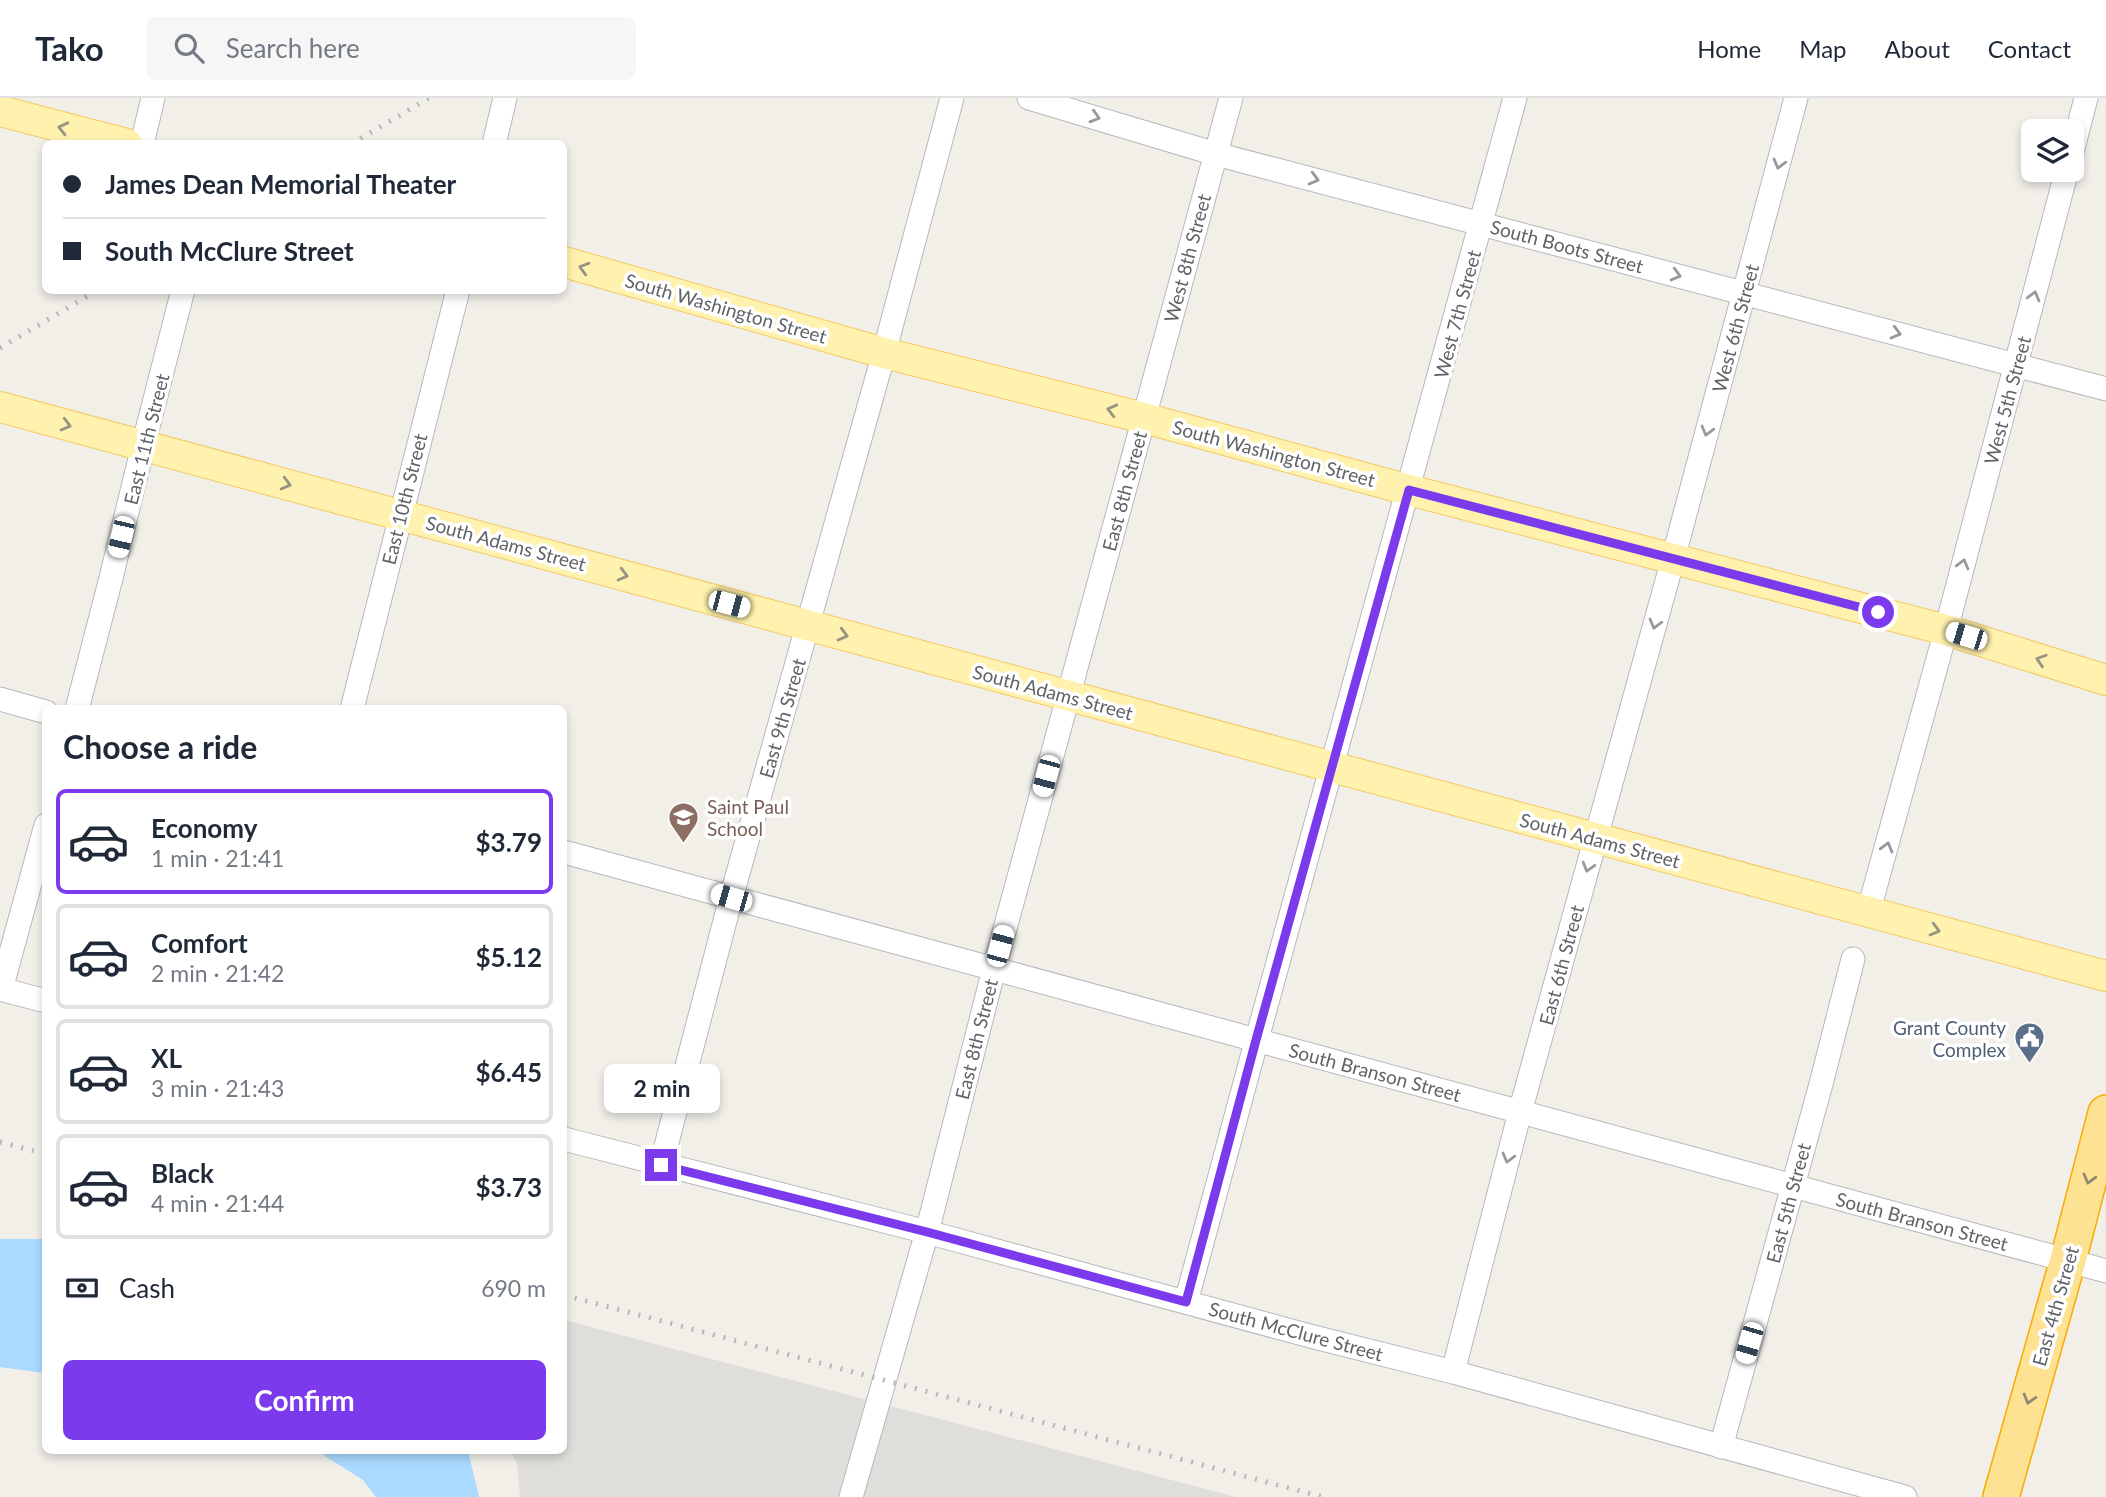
<!DOCTYPE html>
<meta charset="utf-8">
<style>
body{margin:0;font-family:Lato,sans-serif;background:#f6f6f7;color:#1f2937;height:100vh;display:flex;flex-direction:column;font-size:26px;white-space:nowrap}
*{box-sizing:border-box;margin:0}
p{font-size:23px;color:#747a83}
.icon{flex:none;width:38px;height:38px;fill:none;stroke:currentColor;stroke-width:2;stroke-linecap:round;stroke-linejoin:round}
.map{position:relative;flex:1;overflow:hidden}
.sheet{position:absolute;left:42px;top:607px;width:525px;height:749px;display:flex;flex-direction:column;background:#fff;border-radius:10px;box-shadow:0 4px 10px #0003}
.sheet>*{flex:none}
.banner{position:absolute;left:42px;top:42px;width:525px;height:154px;border-radius:10px;box-shadow:0 4px 10px #0003;display:grid;align-content:center;height:154px;padding:0 21px;background:#fff}
.controls{position:absolute;left:2021px;top:21px;display:grid;gap:14px}
.controls a{display:grid;place-items:center;width:63px;height:63px;border-radius:10px;background:#fff;box-shadow:0 4px 10px #0003;font-size:35px}
.end{position:absolute;width:32px;height:32px;margin:-16px;border:9px solid #7c3aed;background:#fff;box-shadow:0 0 0 4px #fff}
.from{border-radius:50%}
.bubble{position:absolute;height:49px;border-radius:10px;background:#fff;box-shadow:0 4px 10px #0003;font-size:23px;font-weight:700;line-height:49px;text-align:center}
.car{position:absolute;width:21px;height:42px;margin:-21px -10px;border-radius:9px;box-shadow:0 0 5px 2px #0007;background:linear-gradient(#fff 24%,#345 0 40%,#fff 0 76%,#345 0 86%,#fff 0)}
.banner b{display:flex;align-items:center;gap:24px;height:66px;font-size:26px}
.banner b+b{border-top:2px solid #e0e1e3}
.banner i{width:18px;height:18px;background:#1f2937}
ul{padding:0;list-style:none}
li{display:flex;align-items:center;gap:21px;height:105px;margin:0 14px 10px;padding:0 7px;border:4px solid #e0e1e3;border-radius:10px}
li div{flex:1}
li b{display:block;font-size:26px}
li em{font-style:normal;font-weight:700}
li.selected{border-color:#7c3aed}
li>.icon{width:63px;height:63px;stroke-width:1.5}
h2{padding:0 21px;font-size:32px;line-height:84px}
.pay{display:flex;align-items:center;gap:18px;height:77px;padding:0 21px;font-size:26px}
.pay p{margin-inline-start:auto}
.primary-button{display:flex;gap:14px;margin-top:auto;padding:14px 21px}
.primary-button a{flex:1;height:80px;border-radius:10px;background:#7c3aed;color:#fff;font-size:28px;font-weight:700;line-height:80px;text-align:center}
header{display:flex;align-items:center;gap:42px;box-sizing:border-box;height:98px;padding:0 35px;background:#fff;border-bottom:2px solid #e0e1e3}
header strong{font-size:33px}
nav{display:flex;gap:38px;margin-inline-start:auto;font-size:24px}
.search{width:490px;height:63px;background:#f6f6f7;display:flex;align-items:center;gap:18px;box-sizing:border-box;padding:0 24px;border-radius:10px;color:#747a83;font-size:26px}
.map>svg:first-child{display:block}
.industrial{fill:#e0deda}
.water{fill:#aadaff}
.lines{fill:none;stroke-linecap:round;stroke-linejoin:round}
.minor-casing{stroke:#b5b8bc;stroke-width:25}
.major-casing{stroke:#f2c960;stroke-width:32}
.highway-casing{stroke:#f9ab00;stroke-width:38}
.minor{stroke:#fff;stroke-width:23}
.major{stroke:#fff2af;stroke-width:30}
.highway{stroke:#fde293;stroke-width:35}
.rail{stroke:#b6b7b8;stroke-width:5;stroke-dasharray:2 9;stroke-linecap:butt}
.oneway{stroke:#979a9d}
.oneway2{stroke:#979581}
.oneway3{stroke:#8e8975}
.route{stroke:#7c3aed;stroke-width:9}
.labels{text-anchor:middle;dominant-baseline:central;stroke-width:7;stroke-linejoin:round;paint-order:stroke}
.street-label{font-size:19px;fill:#5f6368;stroke:#fff}
.education-label{font-size:19px;fill:#785e54;stroke:#fff;text-anchor:start}
.service-label{font-size:19px;fill:#4e5e75;stroke:#fff;text-anchor:end}
</style>
<header>
<strong>Tako</strong>
<div class="search"><svg class="icon" aria-label="search" viewBox="0 0 24 24"><circle cx="10" cy="10" r="6"/><path d="M15 15l6 6"/></svg>Search here</div>
<nav><a>Home</a><a>Map</a><a>About</a><a>Contact</a></nav>
</header>
<div class="map">
<svg width="2106" height="1399" viewBox="0 0 2106 1399">
<rect width="100%" height="100%" fill="#f1efe8"/>
<!-- industrial -->
<path class="industrial" d="M564,1222L1236,1399H520L517,1366L511,1353H564Z"/>
<!-- water -->
<path class="water" d="M0,1141H45V1275L0,1269Z
M317,1353H468L479,1399H376L363,1382Z"/>
<g class="lines">
<defs>
<path id="minor" d="M1029,0L1216,56L2106,291
M142,46L153,0
M494,46L505,0
M2072,54L2086,0
M0,601L46,614
M77,611L110,484L143,348L183,192
M352,611L458,192
M564,754L2106,1173
M1868,815L1946,532L2067,72
M0,891L46,903
M1,891L46,727
M564,1041L927,1134L1310,1238L1453,1274L1905,1399
M661,1067L731,800L884,255L952,0
M1186,1204C1293,802 1407,402 1515,0
M1453,1274L1520,1014L1673,461L1796,0
M1721,1349L1821,986L1853,861
M851,1399L927,1134L994,871L1231,0"/>
<path id="major" d="M0,13L127,46
M564,164L884,255L1144,320L1409,392L1946,532L2106,582
M0,309L2106,878"/>
<path id="highway" d="M2001,1399L2068,1162L2106,1015"/>
</defs>
<!-- minor casing -->
<use href="#minor" class="minor-casing"/>
<!-- major casing -->
<use href="#major" class="major-casing"/>
<!-- highway casing -->
<use href="#highway" class="highway-casing"/>
<!-- minor -->
<use href="#minor" class="minor"/>
<!-- major -->
<use href="#major" class="major"/>
<!-- highway -->
<use href="#highway" class="highway"/>
<!-- rail -->
<path class="rail" d="M351,46L429,0
M0,250L98,192
M0,1044L46,1056
M564,1197L1323,1399"/>
</g>
<!-- one-way arrows -->
<defs><path id="oneway-chevron" d="M-2-3.5L2.5 0L-2 3.5" fill="none" stroke-width="1.6" stroke-linecap="round" stroke-linejoin="round" transform="scale(1.75)"/></defs>
<g class="oneway">
<use href="#oneway-chevron" transform="translate(1095 19) rotate(17)"/>
<use href="#oneway-chevron" transform="translate(1779 66) rotate(105)"/>
<use href="#oneway-chevron" transform="translate(1314 81) rotate(15)"/>
<use href="#oneway-chevron" transform="translate(1676 177) rotate(15)"/>
<use href="#oneway-chevron" transform="translate(2034 198) rotate(-75)"/>
<use href="#oneway-chevron" transform="translate(1896 235) rotate(15)"/>
<use href="#oneway-chevron" transform="translate(1707 333) rotate(105)"/>
<use href="#oneway-chevron" transform="translate(1963 466) rotate(-75)"/>
<use href="#oneway-chevron" transform="translate(1655 526) rotate(105)"/>
<use href="#oneway-chevron" transform="translate(1887 749) rotate(-75)"/>
<use href="#oneway-chevron" transform="translate(1588 769) rotate(106)"/>
<use href="#oneway-chevron" transform="translate(1508 1060) rotate(105)"/>
</g>
<g class="oneway2">
<use href="#oneway-chevron" transform="translate(63 30) rotate(-166)"/>
<use href="#oneway-chevron" transform="translate(584 170) rotate(-164)"/>
<use href="#oneway-chevron" transform="translate(1112 312) rotate(-166)"/>
<use href="#oneway-chevron" transform="translate(66 327) rotate(15)"/>
<use href="#oneway-chevron" transform="translate(286 386) rotate(15)"/>
<use href="#oneway-chevron" transform="translate(623 477) rotate(15)"/>
<use href="#oneway-chevron" transform="translate(843 537) rotate(15)"/>
<use href="#oneway-chevron" transform="translate(2041 562) rotate(-162)"/>
<use href="#oneway-chevron" transform="translate(1935 832) rotate(15)"/>
</g>
<g class="oneway3">
<use href="#oneway-chevron" transform="translate(2089 1081) rotate(105)"/>
<use href="#oneway-chevron" transform="translate(2029 1301) rotate(106)"/>
</g>
<g class="lines">
<!-- route -->
<path class="route" d="M661,1067L927,1134L1186,1204L1256,942L1409,392L1878,514"/>
</g>
<!-- icons -->
<defs>
<symbol id="school-pin" viewBox="-11 -11 22 30"><path d="M0 17L-7.5 6A9.5 9.5 0 1 1 7.5 6Z" fill="#8d6e63" stroke="#fff"/><path d="M0-5L7-2L0 1L-7-2ZM-4 1L0 2.5L4 1V4Q0 6-4 4Z" fill="#fff"/></symbol>
<symbol id="civic-pin" viewBox="-11 -11 22 30"><path d="M0 17L-7.5 6A9.5 9.5 0 1 1 7.5 6Z" fill="#5c6f8a" stroke="#fff"/><path d="M-.6-6.5H3V-4.5H.6V-3L4-1V1h2V6H-6V1h2V-1L-.6-3ZM-1.2 2.5V6h2.4V2.5Z" fill="#fff"/></symbol>
</defs>
<g fill-rule="evenodd">
<use href="#school-pin" x="666" y="702" width="35" height="47"/>
<use href="#civic-pin" x="2012" y="922" width="35" height="47"/>
</g>
<g class="labels">
<!-- street labels -->
<g class="street-label">
<text transform="translate(1567 148) rotate(15)">South Boots Street</text>
<text transform="translate(1187 160) rotate(-75)">West 8th Street</text>
<text transform="translate(726 210) rotate(16)">South Washington Street</text>
<text transform="translate(1457 216) rotate(-75)">West 7th Street</text>
<text transform="translate(1735 230) rotate(-75)">West 6th Street</text>
<text transform="translate(2007 302) rotate(-75)">West 5th Street</text>
<text transform="translate(146 341) rotate(-76)">East 11th Street</text>
<text transform="translate(1274 355) rotate(15)">South Washington Street</text>
<text transform="translate(1124 393) rotate(-75)">East 8th Street</text>
<text transform="translate(404 401) rotate(-76)">East 10th Street</text>
<text transform="translate(506 445) rotate(15)">South Adams Street</text>
<text transform="translate(1053 594) rotate(15)">South Adams Street</text>
<text transform="translate(782 620) rotate(-74)">East 9th Street</text>
<text transform="translate(1600 742) rotate(15)">South Adams Street</text>
<text transform="translate(1561 867) rotate(-75)">East 6th Street</text>
<text transform="translate(976 941) rotate(-76)">East 8th Street</text>
<text transform="translate(1375 974) rotate(15)">South Branson Street</text>
<text transform="translate(1788 1105) rotate(-75)">East 5th Street</text>
<text transform="translate(1922 1123) rotate(15)">South Branson Street</text>
<text transform="translate(2055 1208) rotate(-74)">East 4th Street</text>
<text transform="translate(1296 1233) rotate(15)">South McClure Street</text>
</g>
<!-- education labels -->
<g class="education-label">
<text x="707" y="708">Saint Paul<tspan x="707" dy="22">School</tspan></text>
</g>
<!-- service labels -->
<g class="service-label">
<text x="2006" y="929">Grant County<tspan x="2006" dy="22">Complex</tspan></text>
</g>
</g>
</svg>
<div class="controls">
<a><svg class="icon" aria-label="layers" viewBox="0 0 24 24"><path d="M12 4l9 5-9 5-9-5zM3 14l9 5 9-5"/></svg></a>
</div>
<i class="end from" style="left:1878px;top:514px"></i>
<i class="end" style="left:661px;top:1067px"></i>
<div class="bubble" style="left:604px;top:966px;width:116px">2 min</div>
<i class="car" style="left:121px;top:439px;rotate:193deg"></i>
<i class="car" style="left:729px;top:506px;rotate:105deg"></i>
<i class="car" style="left:1966px;top:538px;rotate:287deg"></i>
<i class="car" style="left:1046px;top:678px;rotate:195deg"></i>
<i class="car" style="left:731px;top:800px;rotate:286deg"></i>
<i class="car" style="left:1000px;top:848px;rotate:15deg"></i>
<i class="car" style="left:1749px;top:1245px;rotate:196deg"></i>
<div class="banner">
<b><i class="from"></i>James Dean Memorial Theater</b>
<b><i></i>South McClure Street</b>
</div>
<section class="sheet">
<h2>Choose a ride</h2>
<ul>
<li class="selected"><svg class="icon" aria-label="car" viewBox="0 0 24 24"><path d="M5 17H2v-5l4-1 3-4h7l3 4 3 1v5h-3M9 17h6M6 11h13"/><circle cx="7" cy="17" r="2"/><circle cx="17" cy="17" r="2"/></svg><div><b>Economy</b><p>1 min · 21:41</p></div><em>$3.79</em></li>
<li><svg class="icon" aria-label="car" viewBox="0 0 24 24"><path d="M5 17H2v-5l4-1 3-4h7l3 4 3 1v5h-3M9 17h6M6 11h13"/><circle cx="7" cy="17" r="2"/><circle cx="17" cy="17" r="2"/></svg><div><b>Comfort</b><p>2 min · 21:42</p></div><em>$5.12</em></li>
<li><svg class="icon" aria-label="car" viewBox="0 0 24 24"><path d="M5 17H2v-5l4-1 3-4h7l3 4 3 1v5h-3M9 17h6M6 11h13"/><circle cx="7" cy="17" r="2"/><circle cx="17" cy="17" r="2"/></svg><div><b>XL</b><p>3 min · 21:43</p></div><em>$6.45</em></li>
<li><svg class="icon" aria-label="car" viewBox="0 0 24 24"><path d="M5 17H2v-5l4-1 3-4h7l3 4 3 1v5h-3M9 17h6M6 11h13"/><circle cx="7" cy="17" r="2"/><circle cx="17" cy="17" r="2"/></svg><div><b>Black</b><p>4 min · 21:44</p></div><em>$3.73</em></li>
</ul>
<div class="pay"><svg class="icon" aria-label="cash" viewBox="0 0 24 24"><path d="M3 7h18v10H3z"/><circle cx="12" cy="12" r="2"/></svg>Cash<p>690 m</p></div>
<div class="primary-button"><a>Confirm</a></div>
</section>
</div>
